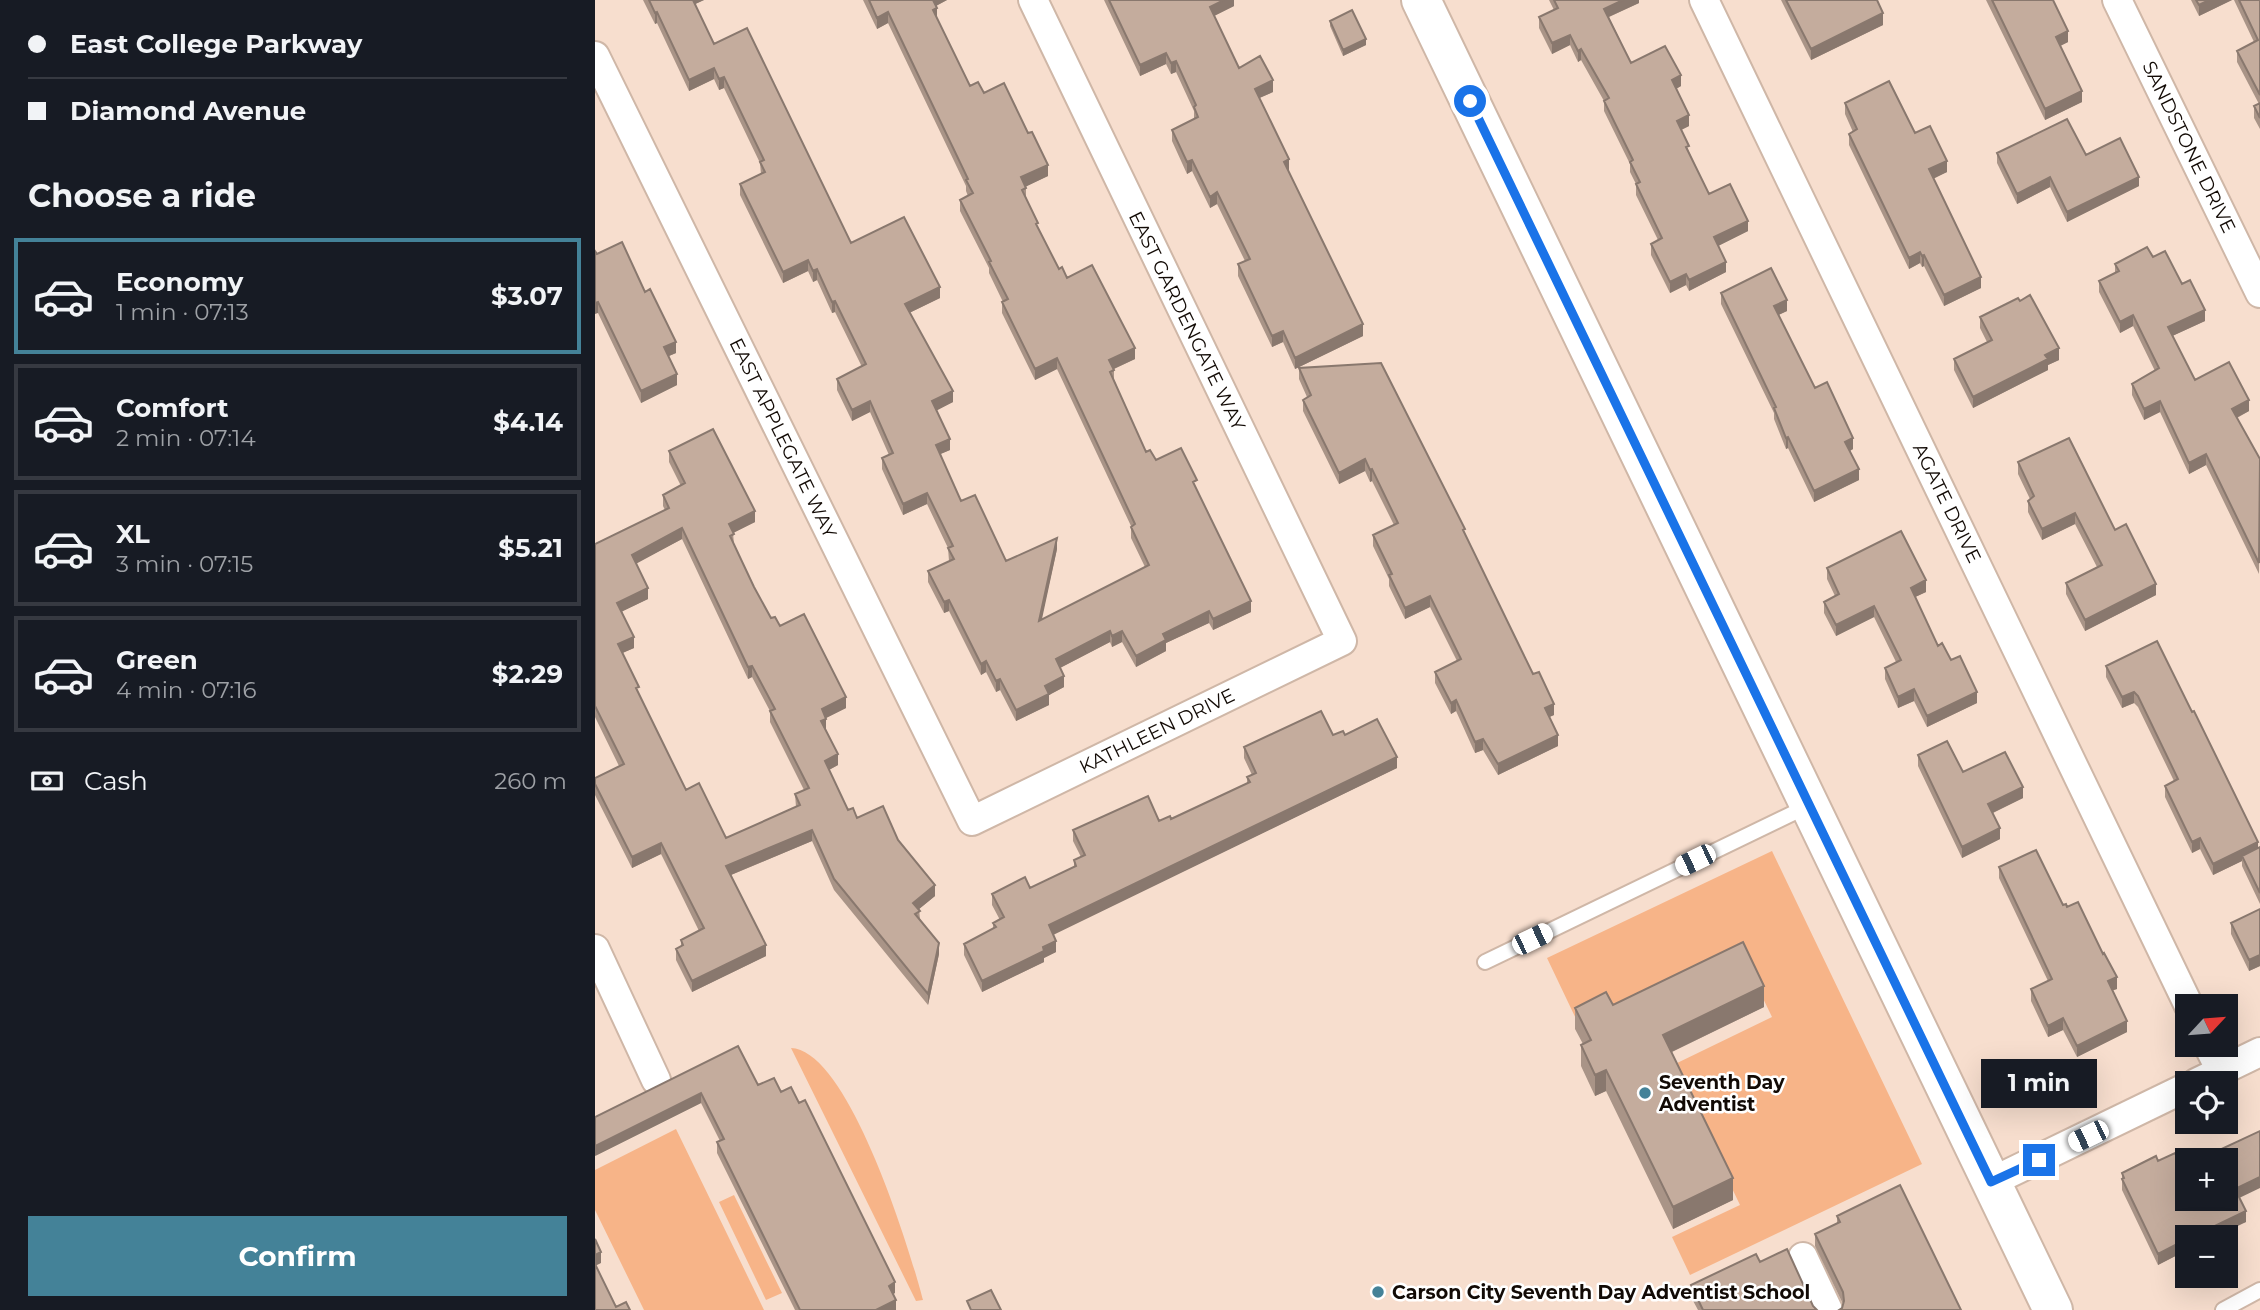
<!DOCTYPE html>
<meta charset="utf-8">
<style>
body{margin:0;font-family:Montserrat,sans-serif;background:#242831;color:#f1f3f6;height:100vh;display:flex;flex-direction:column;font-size:26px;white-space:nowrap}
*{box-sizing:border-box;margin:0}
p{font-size:23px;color:#9ea1a6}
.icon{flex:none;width:38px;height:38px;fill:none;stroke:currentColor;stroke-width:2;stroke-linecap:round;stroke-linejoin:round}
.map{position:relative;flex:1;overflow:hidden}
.drawer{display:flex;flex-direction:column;background:#171b24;width:595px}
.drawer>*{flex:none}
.top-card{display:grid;align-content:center;height:154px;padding:0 28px;background:#171b24}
.needle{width:46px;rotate:64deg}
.fabs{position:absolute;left:1580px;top:994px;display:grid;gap:14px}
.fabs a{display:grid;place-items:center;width:63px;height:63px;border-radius:0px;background:#171b24;box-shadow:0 7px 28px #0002;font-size:35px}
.end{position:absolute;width:32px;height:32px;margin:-16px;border:9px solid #1a73e8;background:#fff;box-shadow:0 0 0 4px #fff}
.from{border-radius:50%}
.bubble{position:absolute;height:49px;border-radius:0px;background:#171b24;box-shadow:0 7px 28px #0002;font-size:23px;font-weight:700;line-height:49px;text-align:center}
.car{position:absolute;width:21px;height:42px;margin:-21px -10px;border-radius:9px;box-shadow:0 0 5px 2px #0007;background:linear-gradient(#fff 24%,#345 0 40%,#fff 0 76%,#345 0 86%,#fff 0)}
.top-card b{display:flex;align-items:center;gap:24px;height:66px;font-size:26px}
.top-card b+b{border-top:2px solid #363941}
.top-card i{width:18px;height:18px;background:#f1f3f6}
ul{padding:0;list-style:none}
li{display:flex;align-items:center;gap:21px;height:116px;margin:0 14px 10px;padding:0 14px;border:4px solid #363941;border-radius:0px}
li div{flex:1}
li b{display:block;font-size:26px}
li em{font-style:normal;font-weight:700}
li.current{border-color:#448298}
li>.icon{width:63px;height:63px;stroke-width:1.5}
h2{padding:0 28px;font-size:32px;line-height:84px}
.pay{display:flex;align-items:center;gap:18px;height:77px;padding:0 28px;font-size:26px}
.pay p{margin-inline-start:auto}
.primary-button{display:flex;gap:14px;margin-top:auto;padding:14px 28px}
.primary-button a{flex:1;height:80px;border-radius:0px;background:#448298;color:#fff;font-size:28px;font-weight:700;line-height:80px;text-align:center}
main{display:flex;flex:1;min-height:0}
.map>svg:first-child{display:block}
.green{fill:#f7b488}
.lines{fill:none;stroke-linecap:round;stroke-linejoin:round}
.service-casing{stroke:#cfb7a7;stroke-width:18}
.minor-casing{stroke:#cfb7a7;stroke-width:32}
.secondary-casing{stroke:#cfb7a7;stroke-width:42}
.service{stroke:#fff;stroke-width:14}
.minor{stroke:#fff;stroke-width:28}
.secondary{stroke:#fff;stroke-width:38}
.wall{fill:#a99487;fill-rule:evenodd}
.shaded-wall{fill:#89786e}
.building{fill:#c4ac9d;stroke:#89786e;stroke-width:2;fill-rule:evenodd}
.route{stroke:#1a73e8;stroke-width:9}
.poi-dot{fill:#448298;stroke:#fff;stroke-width:2.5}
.labels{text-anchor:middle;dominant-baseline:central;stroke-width:5;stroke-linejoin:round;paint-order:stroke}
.street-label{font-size:19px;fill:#120a05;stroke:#fff}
.poi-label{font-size:19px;font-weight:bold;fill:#120a05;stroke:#fff;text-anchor:start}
</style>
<main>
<section class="drawer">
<div class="top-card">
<b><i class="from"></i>East College Parkway</b>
<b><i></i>Diamond Avenue</b>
</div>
<h2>Choose a ride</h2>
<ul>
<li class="current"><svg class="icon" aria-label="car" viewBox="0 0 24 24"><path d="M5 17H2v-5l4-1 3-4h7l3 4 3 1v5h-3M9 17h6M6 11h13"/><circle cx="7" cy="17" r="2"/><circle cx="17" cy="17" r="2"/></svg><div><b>Economy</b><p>1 min · 07:13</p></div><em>$3.07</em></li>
<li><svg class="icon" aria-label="car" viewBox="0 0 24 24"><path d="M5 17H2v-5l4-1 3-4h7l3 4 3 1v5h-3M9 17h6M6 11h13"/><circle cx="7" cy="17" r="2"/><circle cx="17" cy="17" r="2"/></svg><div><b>Comfort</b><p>2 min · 07:14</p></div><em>$4.14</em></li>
<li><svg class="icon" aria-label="car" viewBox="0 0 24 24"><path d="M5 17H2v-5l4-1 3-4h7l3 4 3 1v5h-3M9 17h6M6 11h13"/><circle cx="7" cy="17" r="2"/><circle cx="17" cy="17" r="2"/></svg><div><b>XL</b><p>3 min · 07:15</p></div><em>$5.21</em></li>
<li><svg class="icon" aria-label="car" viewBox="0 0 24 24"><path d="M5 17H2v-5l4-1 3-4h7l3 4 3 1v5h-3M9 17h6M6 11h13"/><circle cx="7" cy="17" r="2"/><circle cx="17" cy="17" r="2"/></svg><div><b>Green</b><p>4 min · 07:16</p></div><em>$2.29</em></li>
</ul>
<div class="pay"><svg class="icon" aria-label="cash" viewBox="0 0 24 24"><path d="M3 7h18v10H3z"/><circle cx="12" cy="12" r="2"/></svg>Cash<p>260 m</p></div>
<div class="primary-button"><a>Confirm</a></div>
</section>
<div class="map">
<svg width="1665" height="1310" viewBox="0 0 1665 1310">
<rect width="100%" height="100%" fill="#f7dece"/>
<!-- green -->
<path class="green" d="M1177,851L1327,1164L1095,1275L1077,1237L1145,1205L1078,1065L1177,1017L1150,961L983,1023L952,958Z
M196,1048C254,1050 315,1250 328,1300L321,1301Z
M81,1129L169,1310H49L0,1210V1170Z
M139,1195L187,1293L171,1300L124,1202Z"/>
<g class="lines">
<defs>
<path id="service" d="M890,962L1213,806
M1628,1310L1665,1290"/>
<path id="minor" d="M1109,0L1594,1006
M1522,0L1665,293
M0,56L377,821L747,641L438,0
M0,949L61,1080
M1613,1045L1626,1071
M1601,1083L1665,1052
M1396,1182L1592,1087
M1208,1257L1233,1310"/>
<path id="secondary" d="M826,0L1458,1310"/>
</defs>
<!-- service casing -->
<use href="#service" class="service-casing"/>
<!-- minor casing -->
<use href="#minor" class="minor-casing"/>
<!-- secondary casing -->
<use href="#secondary" class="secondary-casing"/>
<!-- service -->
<use href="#service" class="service"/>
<!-- minor -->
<use href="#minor" class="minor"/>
<!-- secondary -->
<use href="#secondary" class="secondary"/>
</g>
<!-- wall -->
<path class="wall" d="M48,0H109L100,4L119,44L256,243L345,298L314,313L358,402L341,410L355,450L345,454L366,501L411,561L462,549L446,620L550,567L536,538V526L462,369L440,380L407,313V302H408L394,273V268L365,211V200L373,196L371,191V186L293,23L282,29L268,0H352L341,6L342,19L375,86L389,93L453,176L431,186V197L443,228L464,269L540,359L519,369V380L551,452L561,460L602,490L656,612L618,630L614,623L571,643V651L541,667L527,642L517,647L515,642L465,668L469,687L454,695V705L421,721L405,690L401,692L391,672L386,675L354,611L349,613L333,582V571L354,561L353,548L332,504L308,515L287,469V458L294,455L275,412L257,421L242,390V379L267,367L240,312L237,313L222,280L218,282L213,271L188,283L145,195V184L166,174L165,163L129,88L124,90L119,79L94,91L62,23L60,24Z
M509,0H639V6L619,16L644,68L678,92L664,98L693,171L768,336L700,369L688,342L677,347L643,276V264L650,261L622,204L615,208L597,171L592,174L577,141V130L599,119V111L581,72L576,74L571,64L545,76Z
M954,0H1044V3L1014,17L1036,63L1086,86L1081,89L1094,126L1086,130L1094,152L1114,194L1153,231L1123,246L1131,272L1094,291L1091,285L1075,293L1056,255V244L1063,240L1041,195V184L1035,172V164L1009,111V101L986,60L983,62L975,45L957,54L944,28V17L959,10Z
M1186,0H1282L1288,25L1216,60Z
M1391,0H1458L1473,42L1465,46L1487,102L1450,120Z
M1596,0H1637L1604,16Z
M1639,0H1665V129L1659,118V106L1664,104L1642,62V51L1659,42Z
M735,21L771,45L748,56L735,26Z
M1250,103L1320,133L1352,172L1338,178L1386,288L1349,306L1329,266L1327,267L1325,263L1314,269L1254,145V134L1258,132L1250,114Z
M1402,153L1491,155L1544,186L1472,222L1455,187L1422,204L1402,163Z
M2,254L50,292L81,353L74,356L82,385L46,403L3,313Z
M1558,257L1587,284L1610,321L1577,336L1600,380L1654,411L1642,418L1665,459L1664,574L1611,465L1594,474L1565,412L1549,420L1537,395V384L1560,371L1538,326L1525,333L1504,292V281L1520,273V264Z
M1126,293L1192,311L1183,315L1220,388L1258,449L1255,451L1264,480L1219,502L1193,448L1191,449L1179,419V413L1126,304Z
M1385,317L1464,360L1453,365V370L1378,408L1359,370V359L1392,342L1385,328Z
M704,368L870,535L938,674L959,715L954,717L963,746L903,775L888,750L880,753L861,711L856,714L840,683V672L862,661L835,607L810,619L794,586V579L778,546V535L799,525L777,481L775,482L770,471L744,484L708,411V400L712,397L704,379Z
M74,451L160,522L138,533L139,544L159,587L176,618L185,626L251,708L231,718V730L243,765L234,770L253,810L262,818L303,840L340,896L324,909L325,919L344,954L333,1005L239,890L217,841L136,875L171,956L97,992L81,960V949L86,946V940L104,931L85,892L66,854L37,868L0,795V778L24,766L0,717V544L70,510L68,506V495L86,486L74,462ZM87,539L153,679L157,677L175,711V722L209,790L200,794L201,807L131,838L91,790L44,694L27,653L39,648L27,611L53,599L41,563Z
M1423,462L1520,530L1561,595L1490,631L1471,594V583L1502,567L1480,524L1447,540L1433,512V501L1435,499L1423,474Z
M1232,568L1331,592L1320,597L1343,646L1356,660L1382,703L1332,727L1319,701L1303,708L1290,679V668L1301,662L1279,617L1241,636L1229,613V602L1240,596L1232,579Z
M1562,641L1663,848L1665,847V904L1647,866V861L1618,875L1605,849L1597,853L1570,797V786L1579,781L1543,707L1539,703L1527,708L1511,677V666Z
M738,735H750L802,768L458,934L461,952L449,958V962L387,992L369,955V944L398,929V923L405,920L397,905V894L435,888L479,867V860L486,857L478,841V830L576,819L652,783V777L657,775L649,758V747Z
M1323,755L1368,772L1428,798L1398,813L1405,839L1367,858L1323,766Z
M1404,867L1468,905L1522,989L1517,990L1532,1032L1482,1057L1468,1030L1453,1037L1436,1001V989L1453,981L1404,878Z
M1665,909V966L1654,971L1636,934V923Z
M1018,1005L1169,1007L1077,1052L1138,1200L1078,1229L1011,1091L1000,1096L986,1066V1045L988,1044L980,1029V1008Z
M143,1046L163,1085L186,1092L300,1293L298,1294L301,1310H200L122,1153V1142L125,1141L106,1103L0,1156Z
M1563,1161L1587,1168L1651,1222L1592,1237V1250L1563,1265L1527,1190V1173Z
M1305,1185L1247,1308L1248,1304L1220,1246V1234L1242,1224V1216Z
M1165,1262L1222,1310H1103L1096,1297V1285Z"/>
<!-- shaded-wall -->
<path class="shaded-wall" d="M96,0H109L96,6Z
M337,0H352L337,8Z
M629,0H639V6L615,18V7Z
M1028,0H1044V3L1009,19V9Z
M1614,0H1637L1604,16V5Z
M342,8V19L338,10Z
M62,12V23L60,24V13Z
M293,12V23L282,29V18Z
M1288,13V25L1216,60V49Z
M1473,31V42L1461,48V37Z
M975,35V45L957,54V43Z
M771,39V45L748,56V50Z
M986,49V60L983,62V51Z
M571,53V64L545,76V65Z
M581,61V72L576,74V63Z
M119,68V79L94,91V80Z
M1086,75V86L1077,91V80Z
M129,77V88L124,90V79Z
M678,80V92L660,100V89Z
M1487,91V102L1450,120V109Z
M1094,115V126L1082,132V121Z
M694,159V171L689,173V162Z
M597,160V171L592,174V162Z
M1352,161V172L1334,181V169Z
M453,165V176L426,189V177Z
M1455,177V187L1422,204V194Z
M1544,177V186L1472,222V212Z
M622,192V204L615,208V197Z
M1153,221V231L1119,248V237Z
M1325,252V263L1314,269V258Z
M1329,255V266L1327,267V256Z
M213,260V271L188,283V272Z
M1131,262V272L1094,291V280Z
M222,269V280L218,282V271Z
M1091,274V285L1075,293V282Z
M1386,277V288L1349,306V295Z
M345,287V298L310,315V304Z
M1192,300V311L1179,317V306Z
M240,301V312L237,313V302Z
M3,302V313L0,314V303Z
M1610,310V321L1573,338V327Z
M1538,315V326L1525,333V322Z
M768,324V336L700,369V358Z
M688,331V342L677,347V336Z
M81,342V353L69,358V347Z
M540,348V359L514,371V360Z
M1464,348V360L1453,365V370L1378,408V397L1450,355Z
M462,358V369L440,380V369Z
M82,374V385L46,403V391Z
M358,391V402L337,413V401Z
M1654,400V411L1637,420V409Z
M275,401V412L257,421V410Z
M1565,401V412L1549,420V409Z
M1193,437V448L1191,449V438Z
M1258,438V449L1250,453V442Z
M355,439V450L341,456V445Z
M1611,454V465L1594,474V463Z
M770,459V471L744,484V473Z
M777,469V481L775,482V470Z
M1264,469V480L1219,502V491Z
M332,493V504L308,515V504Z
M160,511V522L134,535V524Z
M1480,513V524L1447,540V529Z
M87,528V539L37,566V555Z
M462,538V549L444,633V621Z
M1331,580V592L1316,599V588Z
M1561,584V595L1490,631V620Z
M53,588V599L22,614V603Z
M835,596V607L810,619V608Z
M354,600V611L349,613V602Z
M656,601V612L618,630V619Z
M1279,606V617L1241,636V625Z
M614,611V623L571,643V651L541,667V656L568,634Z
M515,631V642L461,670V659Z
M527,631V642L517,647V636Z
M39,637V648L23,655V644Z
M391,661V672L386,675V664Z
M157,666V677L153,679V667Z
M469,676V687L454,695V705L421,721V710L450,686Z
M405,679V690L401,692V681Z
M1319,689V701L1303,708V697Z
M1382,692V703L1332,727V716Z
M1539,692V703L1527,708V697Z
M251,697V708L227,720V709Z
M861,700V711L856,714V703Z
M959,704V715L950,719V708Z
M231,719V730L226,721Z
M963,735V746L903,775V764Z
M888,739V750L880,753V742Z
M243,754V765L230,772V761Z
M802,757V768L454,937V925Z
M1428,787V798L1393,815V804Z
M1405,828V839L1367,858V847Z
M217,830V841L131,877V866Z
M1605,838V849L1597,853V842Z
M1663,842V853L1647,856V861L1618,875V864Z
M66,843V854L37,868V857Z
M340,885V896L318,914V903Z
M461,941V952L449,958V962L387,992V981Z
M344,943V954L333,1005V994Z
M171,945V956L97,992V981Z
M1665,955V966L1654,971V960Z
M1522,977V989L1513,992V981Z
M1169,986V1007L1068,1056V1035Z
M1468,1018V1030L1453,1037V1026Z
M1532,1021V1032L1482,1057V1046Z
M1011,1070V1091L1000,1096V1075Z
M106,1093V1103L0,1156V1146Z
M1665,1177V1188L1640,1200V1189Z
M1138,1178V1200L1078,1229V1207Z
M1651,1211V1222L1620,1237H1597Z
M1592,1239V1250L1563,1265V1254Z
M6,1252V1263L0,1266V1255Z
M300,1282V1293L294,1296V1286Z
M301,1300V1310H281Z"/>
<!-- building -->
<path class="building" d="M54,0H98L119,44L152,28L256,243L309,217L345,287L310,304L358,391L337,401L355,439L341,445L366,501L380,495L411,561L462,538L444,621L554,565L536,527L540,524L462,358L440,369L407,302L413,299L394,262L396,261L365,200L378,193L371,180L373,179L293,12L282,18L274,0H338L342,8L338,10L375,86L383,82L389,93L409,83L433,133L437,132L453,165L426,177L431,188L427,190L443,223L441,224L464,269L467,267L472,278L497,265L540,348L514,360L519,370L515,372L551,452L555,450L561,460L586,448L602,480L598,482L656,601L618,619L614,611L568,634L571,640L541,656L527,631L517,636L515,631L461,659L469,676L450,686L454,694L421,710L405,679L401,681L391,661L386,664L354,600L349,602L333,571L359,559L353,548L358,546L332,493L308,504L287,458L298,453L275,401L257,410L242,379L271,364L240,301L237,302L222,269L218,271L213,260L188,272L145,184L170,172L165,162L169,160L129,77L124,79L119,68L94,80L62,12L60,13Z
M514,0H629L615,7L644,68L665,56L678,80L660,89L694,159L689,162L768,324L700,358L688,331L677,336L643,264L655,259L622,192L615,197L597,160L592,162L577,130L603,117L599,107L601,105L581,61L576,63L571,53L545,65Z
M959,0H1028L1009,9L1036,63L1070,46L1086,75L1077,80L1094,115L1082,121L1094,146L1091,147L1114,194L1135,184L1153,221L1119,237L1131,262L1094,280L1091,274L1075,282L1056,244L1067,238L1041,184L1045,182L1035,162L1038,160L1009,101L1014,98L986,49L983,51L975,35L957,43L944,17L963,8Z
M1191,0H1282L1288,13L1216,49Z
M1397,0H1458L1473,31L1461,37L1487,91L1450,109Z
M1601,0H1614L1604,5Z
M1644,0H1665V95L1642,51L1663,40Z
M757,10L771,39L748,50L735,21Z
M1294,81L1320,133L1335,126L1352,161L1334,169L1386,277L1349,295L1329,255L1327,256L1325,252L1314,258L1254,134L1262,129L1250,103Z
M1665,103V118L1659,106Z
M1472,119L1491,155L1525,138L1544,177L1472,212L1455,177L1422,194L1402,153Z
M27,242L50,292L55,289L81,342L69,347L82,374L46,391L3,302L0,303V251L2,254Z
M1552,247L1558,257L1570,251L1587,284L1595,280L1610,310L1573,327L1600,380L1634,362L1654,400L1637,409L1665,459L1664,563L1611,454L1594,463L1565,401L1549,409L1537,384L1564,368L1538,315L1525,322L1504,281L1524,271L1520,264Z
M1176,268L1192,300L1179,306L1220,388L1232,382L1258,438L1250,442L1264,469L1219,491L1193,437L1191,438L1179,408L1181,407L1126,293Z
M1435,295L1464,348L1450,355L1453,359L1378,397L1359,359L1397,340L1385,317L1423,298L1425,301Z
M786,363L870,529L868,530L938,674L944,672L959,704L950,708L963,735L903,764L888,739L880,742L861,700L856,703L840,672L866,659L835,596L810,608L794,575L797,574L778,535L803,523L777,469L775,470L770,459L744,473L708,400L716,395L704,368Z
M118,429L160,511L134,524L139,534L135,536L159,587L176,618L180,617L185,626L209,614L251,697L227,709L231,719L226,721L243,754L230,761L253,810L258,808L262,818L288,806L303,840L340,885L318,903L325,911L320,914L344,943L333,994L239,879L217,830L131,866L171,945L97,981L81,949L88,945L86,940L109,928L85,881L66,843L37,857L0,784V778L29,764L0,706V544L74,508L68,495L90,483L74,451ZM87,528L153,667L157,666L180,709L175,711L214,788L200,794L205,805L131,838L104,783L91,790L41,688L44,687L23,644L39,637L22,603L53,588L37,555Z
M1474,438L1520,530L1531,524L1561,584L1490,620L1471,583L1507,565L1480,513L1447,529L1433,501L1439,496L1423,462Z
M1306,531L1331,580L1316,588L1343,646L1347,643L1356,660L1365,656L1382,692L1332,716L1319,689L1303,697L1290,668L1306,660L1279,606L1241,625L1229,602L1244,594L1232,568Z
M1562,641L1597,712L1599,711L1663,842L1618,864L1605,838L1597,842L1570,786L1583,779L1543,696L1539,692L1527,697L1511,666Z
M726,711L738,735L748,731L750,735L782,719L802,757L454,925L461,941L448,947L449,951L387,981L369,944L401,927L398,923L409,917L397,894L430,877L435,888L481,866L479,860L490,855L478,830L553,796L564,821L575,816L576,819L655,782L652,777L661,773L649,747Z
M1352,741L1368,772L1410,752L1428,787L1393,804L1405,828L1367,847L1323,755Z
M1665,847V893L1647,856Z
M1441,850L1468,905L1471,904L1472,907L1483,902L1508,954L1509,953L1522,977L1513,981L1532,1021L1482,1046L1468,1018L1453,1026L1436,989L1457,979L1404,867Z
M1665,909V955L1654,960L1636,923Z
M1148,942L1169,986L1068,1035L1138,1178L1078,1207L1011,1070L1000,1075L986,1045L996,1040L980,1008L1011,992L1018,1005Z
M143,1046L163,1085L179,1078L186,1092L196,1087L204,1103L210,1100L300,1282L294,1286L301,1300L281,1310H205L122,1142L129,1139L106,1093L0,1146V1117Z
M1665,1131V1177L1640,1189L1651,1211L1597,1237H1592V1239L1563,1254L1527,1179L1529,1178L1527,1173L1561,1156L1563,1161L1580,1153L1587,1168L1592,1165V1199H1631V1160H1603Z
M1305,1185L1366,1310H1244L1247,1308L1249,1301L1248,1292L1220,1234L1245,1222L1242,1216Z
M0,1239L6,1252L0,1255Z
M1192,1249L1218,1306L1222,1310H1108L1096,1285L1161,1254L1165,1262Z
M0,1264L21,1307L31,1302L35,1310H0Z
M396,1290L406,1310H376L372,1301Z"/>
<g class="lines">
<!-- route -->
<path class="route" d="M875,101L1396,1182L1444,1160"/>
</g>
<!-- markers -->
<g class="poi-dot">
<circle cx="1050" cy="1093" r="7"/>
<circle cx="783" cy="1292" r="7"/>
</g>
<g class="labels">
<!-- street labels -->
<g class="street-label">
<text transform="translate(1594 147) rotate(64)">SANDSTONE DRIVE</text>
<text transform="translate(592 321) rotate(64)">EAST GARDENGATE WAY</text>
<text transform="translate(188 438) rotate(64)">EAST APPLEGATE WAY</text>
<text transform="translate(1352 503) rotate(64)">AGATE DRIVE</text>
<text transform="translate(562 731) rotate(-26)">KATHLEEN DRIVE</text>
</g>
<!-- poi labels -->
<g class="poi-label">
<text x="1064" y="1082">Seventh Day<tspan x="1064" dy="22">Adventist</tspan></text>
<text x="797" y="1292">Carson City Seventh Day Adventist School</text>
</g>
</g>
</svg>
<div class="fabs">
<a><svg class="needle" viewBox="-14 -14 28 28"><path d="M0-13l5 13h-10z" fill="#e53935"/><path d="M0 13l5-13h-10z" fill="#9ea1a6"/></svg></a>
<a><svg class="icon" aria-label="locate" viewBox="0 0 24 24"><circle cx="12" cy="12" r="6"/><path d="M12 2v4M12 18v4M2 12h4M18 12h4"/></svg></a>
<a>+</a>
<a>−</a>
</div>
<i class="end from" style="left:875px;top:101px"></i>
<i class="end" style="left:1444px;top:1160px"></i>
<div class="bubble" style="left:1386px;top:1059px;width:116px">1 min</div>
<i class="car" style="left:1100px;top:860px;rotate:244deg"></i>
<i class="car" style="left:937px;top:939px;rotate:64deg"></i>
<i class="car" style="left:1493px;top:1136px;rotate:244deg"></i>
</div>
</main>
